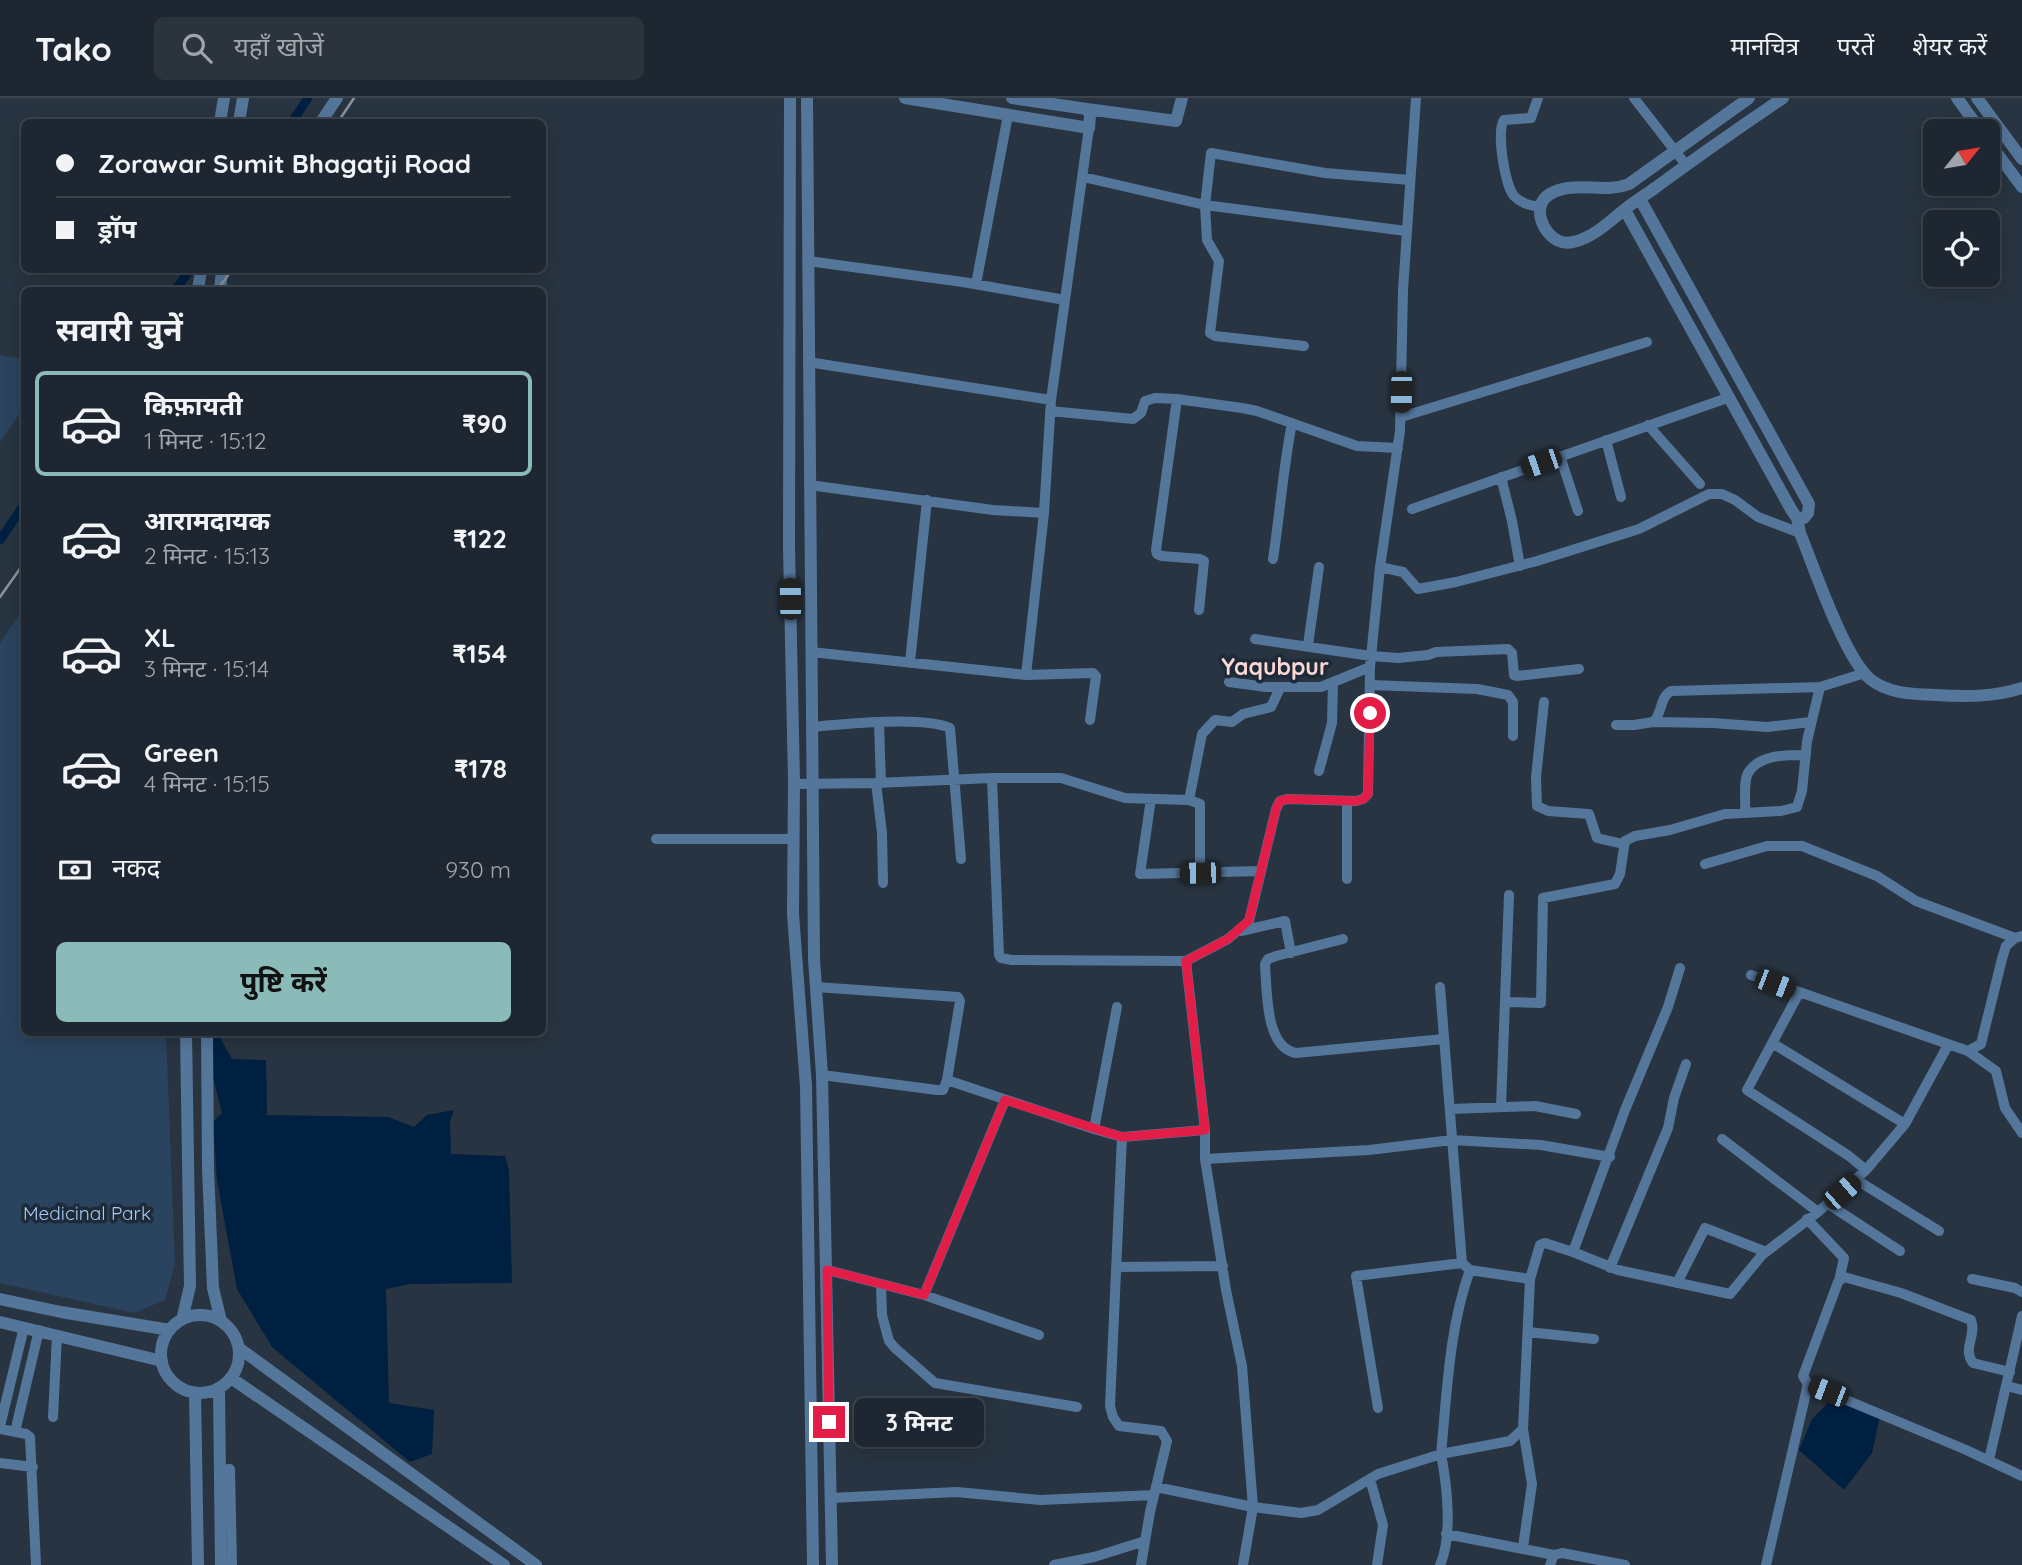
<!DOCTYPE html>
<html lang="hi">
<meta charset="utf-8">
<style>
body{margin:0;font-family:Quicksand,"Noto Sans Devanagari",sans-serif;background:#2b333d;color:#f1f3f6;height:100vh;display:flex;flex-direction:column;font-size:26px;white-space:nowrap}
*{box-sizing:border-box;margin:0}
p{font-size:23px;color:#a1a5ab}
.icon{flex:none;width:38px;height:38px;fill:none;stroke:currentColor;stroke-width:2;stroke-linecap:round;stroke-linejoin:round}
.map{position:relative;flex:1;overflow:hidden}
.side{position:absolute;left:21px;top:189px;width:525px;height:749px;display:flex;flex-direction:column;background:#1e2731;border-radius:10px;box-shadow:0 4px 18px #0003,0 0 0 2px #3c444d}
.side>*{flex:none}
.guide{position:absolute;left:21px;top:21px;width:525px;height:154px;border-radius:10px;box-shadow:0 4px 18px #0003,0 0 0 2px #3c444d;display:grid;align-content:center;height:154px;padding:0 35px;background:#1e2731}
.needle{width:46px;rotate:60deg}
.controls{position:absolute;left:1923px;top:21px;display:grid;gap:14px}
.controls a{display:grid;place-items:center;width:77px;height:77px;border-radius:10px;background:#1e2731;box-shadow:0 4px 18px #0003,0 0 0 2px #3c444d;font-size:35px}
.end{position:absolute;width:32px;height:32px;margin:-16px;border:9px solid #e11d48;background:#fff;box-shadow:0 0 0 4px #fff}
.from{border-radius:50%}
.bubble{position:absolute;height:49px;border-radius:10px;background:#1e2731;box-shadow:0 4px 18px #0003,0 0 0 2px #3c444d;font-size:23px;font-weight:700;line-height:49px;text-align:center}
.car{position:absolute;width:21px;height:42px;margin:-21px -10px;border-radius:9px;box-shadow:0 0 5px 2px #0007;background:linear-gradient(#222 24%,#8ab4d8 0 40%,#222 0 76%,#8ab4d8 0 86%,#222 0)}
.guide b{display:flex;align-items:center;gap:24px;height:66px;font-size:26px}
.guide b+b{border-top:2px solid #3c444d}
.guide i{width:18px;height:18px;background:#f1f3f6}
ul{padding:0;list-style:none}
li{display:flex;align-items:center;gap:21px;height:105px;margin:0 14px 10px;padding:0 21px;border:4px solid transparent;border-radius:10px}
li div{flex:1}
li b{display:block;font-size:26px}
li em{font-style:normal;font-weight:700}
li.on{border-color:#8bbbb9}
li>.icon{width:63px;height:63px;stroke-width:1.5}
h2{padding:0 35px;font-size:32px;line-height:84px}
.pay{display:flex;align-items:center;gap:18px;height:77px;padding:0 35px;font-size:26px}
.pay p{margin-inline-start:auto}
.button{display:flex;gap:14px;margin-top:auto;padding:14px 35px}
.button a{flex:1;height:80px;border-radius:10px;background:#8bbbb9;color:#111;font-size:28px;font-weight:700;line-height:80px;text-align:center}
header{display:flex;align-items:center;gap:42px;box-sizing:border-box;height:98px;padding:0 35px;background:#1e2731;border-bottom:2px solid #3c444d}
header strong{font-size:33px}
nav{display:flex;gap:38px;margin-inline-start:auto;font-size:24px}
.search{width:490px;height:63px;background:#2b333d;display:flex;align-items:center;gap:18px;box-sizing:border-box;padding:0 24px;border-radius:10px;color:#a1a5ab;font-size:26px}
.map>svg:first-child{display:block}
.green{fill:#2a435e}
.water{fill:#002041}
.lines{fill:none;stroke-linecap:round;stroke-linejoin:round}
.canal{stroke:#002041;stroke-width:9}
.minor{stroke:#55769b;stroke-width:10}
.tertiary{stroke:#55769b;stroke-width:12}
.rail{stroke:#89939e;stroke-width:2.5}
.route{stroke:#e11d48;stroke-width:9}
.labels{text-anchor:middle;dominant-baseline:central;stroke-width:7;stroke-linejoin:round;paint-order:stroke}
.park-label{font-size:19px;fill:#a4caf5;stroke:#1e2a37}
.quarter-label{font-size:23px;font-weight:bold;fill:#fbd8d5;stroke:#1e2a37}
</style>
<header>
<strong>Tako</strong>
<div class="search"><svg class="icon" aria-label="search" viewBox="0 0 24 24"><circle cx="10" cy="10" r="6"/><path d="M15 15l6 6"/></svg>यहाँ खोजें</div>
<nav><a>मानचित्र</a><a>परतें</a><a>शेयर करें</a></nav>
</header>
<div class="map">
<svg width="2022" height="1467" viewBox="0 0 2022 1467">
<rect width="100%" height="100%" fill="#283441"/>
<!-- green -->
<path class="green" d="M0,257L24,261V309L0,344Z
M24,510V934L166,935L175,1166L165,1202L134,1215L0,1185V545Z"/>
<!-- water -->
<path class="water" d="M217,934L232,961L266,962L267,1017L388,1019L414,1029L427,1017L454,1012L450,1024L451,1056L505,1058L509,1072L512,1185L411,1186L386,1191L389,1305L434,1312L432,1356L410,1364L272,1249L237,1191L217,1082L213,1024L222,1015L208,960L214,935Z
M1831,1302L1880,1318L1872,1355L1844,1392L1799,1352L1812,1321Z"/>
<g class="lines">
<!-- canal -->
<path class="canal" d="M292,24L308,0
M175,192L190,172
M0,442L24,407"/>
<!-- minor -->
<path class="minor" d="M1538,0L1531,20L1504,22C1496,33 1505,88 1514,98C1522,106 1530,107 1539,109
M1634,0L1686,67
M1083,79L1205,107L1406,133
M808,163L963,184L1065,202
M976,186L1008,17
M1304,248L1215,238L1210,235L1219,163L1207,142L1205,107L1211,55L1325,75L1410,82
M808,264L1051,302
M1177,301L1156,452L1157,456L1162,458L1200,461L1204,463L1199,512
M1050,313L1133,321L1141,315L1145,303L1155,300L1177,301L1242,310L1257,313L1357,348L1398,350
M1401,319L1647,244
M1648,327L1700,386
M1606,342L1621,399
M1560,358L1578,413
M1501,379L1512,423L1520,468
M809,387L993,412L1044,415
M1412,411L1730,299
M1273,461C1280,415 1283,371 1292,325
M1380,469L1403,474L1418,491L1456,484L1537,463L1639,431L1709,396H1722L1735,402L1758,419L1800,435
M1255,541L1371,558L1398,560L1428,557L1436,554L1508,551L1512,555L1514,577L1517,578L1579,571
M1308,547L1319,469
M811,554L1026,577L1093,575L1096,578L1090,622
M910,564L927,402
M1026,577L1044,415L1051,302L1089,30
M1229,584L1266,589H1321L1370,569
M1370,587L1477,591L1508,597L1513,604V638
M1544,604L1536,679L1537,708L1548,713L1589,716L1597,740L1623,746
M1653,624L1713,625L1767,629L1811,624
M879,625L881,685
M1616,627H1634L1653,624C1663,615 1659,600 1671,593L1820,589L1865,575
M812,629C844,626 922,618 950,630L961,761
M1319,673L1332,625L1333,585
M992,680L999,857L1001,860L1012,862L1186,863L1228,841L1249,823L1276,711L1280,703L1287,701L1356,703L1363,701L1368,696L1370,569L1380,469L1400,333L1403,192L1416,0
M876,685L882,735L883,785
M794,686L876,685L992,680H1061L1125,700L1189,702L1202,636L1215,622L1232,624L1243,616L1271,609L1280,590
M1151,701L1140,776L1261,773
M1189,702L1200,706V775
M1347,703V781
M1745,714C1746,703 1743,684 1748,675C1759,656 1788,657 1806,657
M656,741H793
M1705,766L1767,748H1802L1877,778L1916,803L2015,840L2022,838
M1241,833L1285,823L1291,855
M1343,841L1276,858L1268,861L1265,866C1267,892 1265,950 1296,955L1444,941
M1186,863L1205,1032V1061L1226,1192L1242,1268L1253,1409L1243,1467
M1751,877L1968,953L1981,946L2002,861L2006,848L2015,840
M816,889L958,899L960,903L947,982
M1799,895L1747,992L1849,1058L1866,1072
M1506,904L1541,905L1543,800L1615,786L1620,776L1625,743L1635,738L1670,732L1725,716L1781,713L1797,709L1802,693L1807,643L1820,589
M1772,945L1905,1026
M1968,953L1996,973L2005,1010L2022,1035
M822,977L937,992H943L947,982L1094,1031L1117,909
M1501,1009L1509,797
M1450,1011L1535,1008L1576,1016
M1094,1031L1122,1039L1110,1308L1113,1319L1119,1328L1161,1333L1167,1343L1150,1414L1141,1467
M1122,1039L1205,1032
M1722,1041L1818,1114
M1205,1061L1369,1052L1452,1042L1541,1047L1610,1059
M1855,1081L1939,1133
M1828,1106L1900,1153
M1807,1121L1844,1160L1839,1183
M1573,1154L1625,1012L1668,909L1680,870
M1116,1169L1223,1168
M1610,1170L1668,1030L1674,1000L1686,966
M827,1172L924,1197L1039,1237
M1470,1172L1530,1181
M1972,1181L2015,1190L2022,1194
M1677,1185L1705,1130L1766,1154
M881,1187L882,1217L889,1243L895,1250L935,1285L1077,1309
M924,1197L1005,1002
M1528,1234L1594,1241
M2010,1274L1973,1265C1962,1251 1977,1237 1971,1222L1901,1195L1844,1179L1838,1184L1803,1278L1808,1286L1964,1351L2022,1378
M2007,1288L2022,1292
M1378,1310L1356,1178L1462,1165
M53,1319L57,1237
M0,1328L24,1229
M0,1331L26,1336L30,1339L36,1467
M15,1334L39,1232
M1989,1362L2022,1218
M0,1365L33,1369
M220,1372L230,1371L232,1467
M1370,1381L1383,1427L1377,1467
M1156,1389L1253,1409L1301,1415L1318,1412L1378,1376L1441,1356C1447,1295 1449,1230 1470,1172L1462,1165L1440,889
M830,1400L957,1394L1040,1402L1154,1397
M1446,1436L1554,1457
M1523,1449L1532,1386L1523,1331L1530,1181L1540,1147L1545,1145L1573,1154L1618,1172L1730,1196L1762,1157L1818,1114L1866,1072L1905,1026L1948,947
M1054,1467L1094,1459L1145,1443
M1440,1467C1453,1438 1447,1387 1441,1356L1510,1343L1523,1331
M1550,1467L1554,1457L1562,1455L1625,1467
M1766,1467L1808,1286"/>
<!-- tertiary -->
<path class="tertiary" d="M790,0L789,449L794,682L793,816L806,988L813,1467
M807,0L814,861L822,977L832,1467
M905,0L1089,30L1090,17L1087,11L1012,0
M1749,0L1629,86C1604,96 1573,82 1550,96C1531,107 1542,136 1559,143C1567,147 1579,143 1585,140C1601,133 1611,122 1624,112C1634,104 1645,97 1655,90C1697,59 1740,29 1783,0
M1957,0L1981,33
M1977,0L2022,61
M1087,11L1176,23L1182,0
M220,24L224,0
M239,24L243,0
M321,24L337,0
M1988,43L2022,89
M1625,112L1792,413L1797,420H1804L1808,415L1809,406L1640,101
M198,192L201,172
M220,192L222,172
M1797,420L1800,435C1814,469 1844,559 1870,581C1888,596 1914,596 1936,597C1966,599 1994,599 2022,590
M207,934L208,1070L213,1190L221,1223
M0,1201L61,1214L170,1232
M161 1256a39 39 0 1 1 78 0a39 39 0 1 1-78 0Z
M182,1222L190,1188L186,934
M0,1224L162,1263
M239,1250L536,1467
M231,1280L504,1467
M219,1291L221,1467
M195,1295L198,1467"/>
<!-- rail -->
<path class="rail" d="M338,24L354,0
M217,192L232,172
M0,499L24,465"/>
</g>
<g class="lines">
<!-- route -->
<path class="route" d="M829,1324L827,1172L924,1197L1005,1002L1122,1039L1205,1032L1186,863L1228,841L1249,822L1276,711L1280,703L1287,701L1356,703L1363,701L1368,696L1370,615"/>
</g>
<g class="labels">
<!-- park labels -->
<g class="park-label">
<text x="87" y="1115">Medicinal Park</text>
</g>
<!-- quarter labels -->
<g class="quarter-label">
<text x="1275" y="568">Yaqubpur</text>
</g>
</g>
</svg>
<div class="controls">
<a><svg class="needle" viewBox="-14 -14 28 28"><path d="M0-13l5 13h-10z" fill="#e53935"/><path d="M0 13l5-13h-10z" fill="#a1a5ab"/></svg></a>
<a><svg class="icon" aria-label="locate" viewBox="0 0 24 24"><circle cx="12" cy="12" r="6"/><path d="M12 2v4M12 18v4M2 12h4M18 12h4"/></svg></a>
</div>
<i class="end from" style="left:1370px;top:615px"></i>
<i class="end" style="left:829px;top:1324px"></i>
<div class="bubble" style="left:854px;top:1300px;width:130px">3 मिनट</div>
<i class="car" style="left:1401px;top:294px;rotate:181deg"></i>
<i class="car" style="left:1541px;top:365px;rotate:251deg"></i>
<i class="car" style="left:790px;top:501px;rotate:359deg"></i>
<i class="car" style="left:1200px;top:775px;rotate:269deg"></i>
<i class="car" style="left:1775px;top:886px;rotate:111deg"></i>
<i class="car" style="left:1842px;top:1094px;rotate:49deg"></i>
<i class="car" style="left:1828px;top:1294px;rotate:291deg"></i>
<div class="guide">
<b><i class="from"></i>Zorawar Sumit Bhagatji Road</b>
<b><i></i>ड्रॉप</b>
</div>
<section class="side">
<h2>सवारी चुनें</h2>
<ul>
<li class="on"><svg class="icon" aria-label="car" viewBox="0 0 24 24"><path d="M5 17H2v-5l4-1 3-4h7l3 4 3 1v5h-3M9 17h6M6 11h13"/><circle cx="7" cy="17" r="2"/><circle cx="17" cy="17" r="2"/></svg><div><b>किफ़ायती</b><p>1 मिनट · 15:12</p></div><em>₹90</em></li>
<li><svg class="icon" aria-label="car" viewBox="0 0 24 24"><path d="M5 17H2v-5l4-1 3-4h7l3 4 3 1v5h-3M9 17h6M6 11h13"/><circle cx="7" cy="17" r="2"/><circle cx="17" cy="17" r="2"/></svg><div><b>आरामदायक</b><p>2 मिनट · 15:13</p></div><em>₹122</em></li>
<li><svg class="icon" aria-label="car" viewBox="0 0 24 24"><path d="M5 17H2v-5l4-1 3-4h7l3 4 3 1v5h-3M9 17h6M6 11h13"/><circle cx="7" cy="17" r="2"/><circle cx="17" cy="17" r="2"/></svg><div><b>XL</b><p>3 मिनट · 15:14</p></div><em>₹154</em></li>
<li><svg class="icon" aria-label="car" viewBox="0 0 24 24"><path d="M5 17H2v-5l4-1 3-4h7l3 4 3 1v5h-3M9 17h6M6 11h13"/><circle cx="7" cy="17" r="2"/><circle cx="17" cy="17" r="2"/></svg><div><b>Green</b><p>4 मिनट · 15:15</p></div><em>₹178</em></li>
</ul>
<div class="pay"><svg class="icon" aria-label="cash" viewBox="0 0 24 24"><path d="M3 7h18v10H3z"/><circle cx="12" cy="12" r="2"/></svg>नकद<p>930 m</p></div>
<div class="button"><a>पुष्टि करें</a></div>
</section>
</div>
